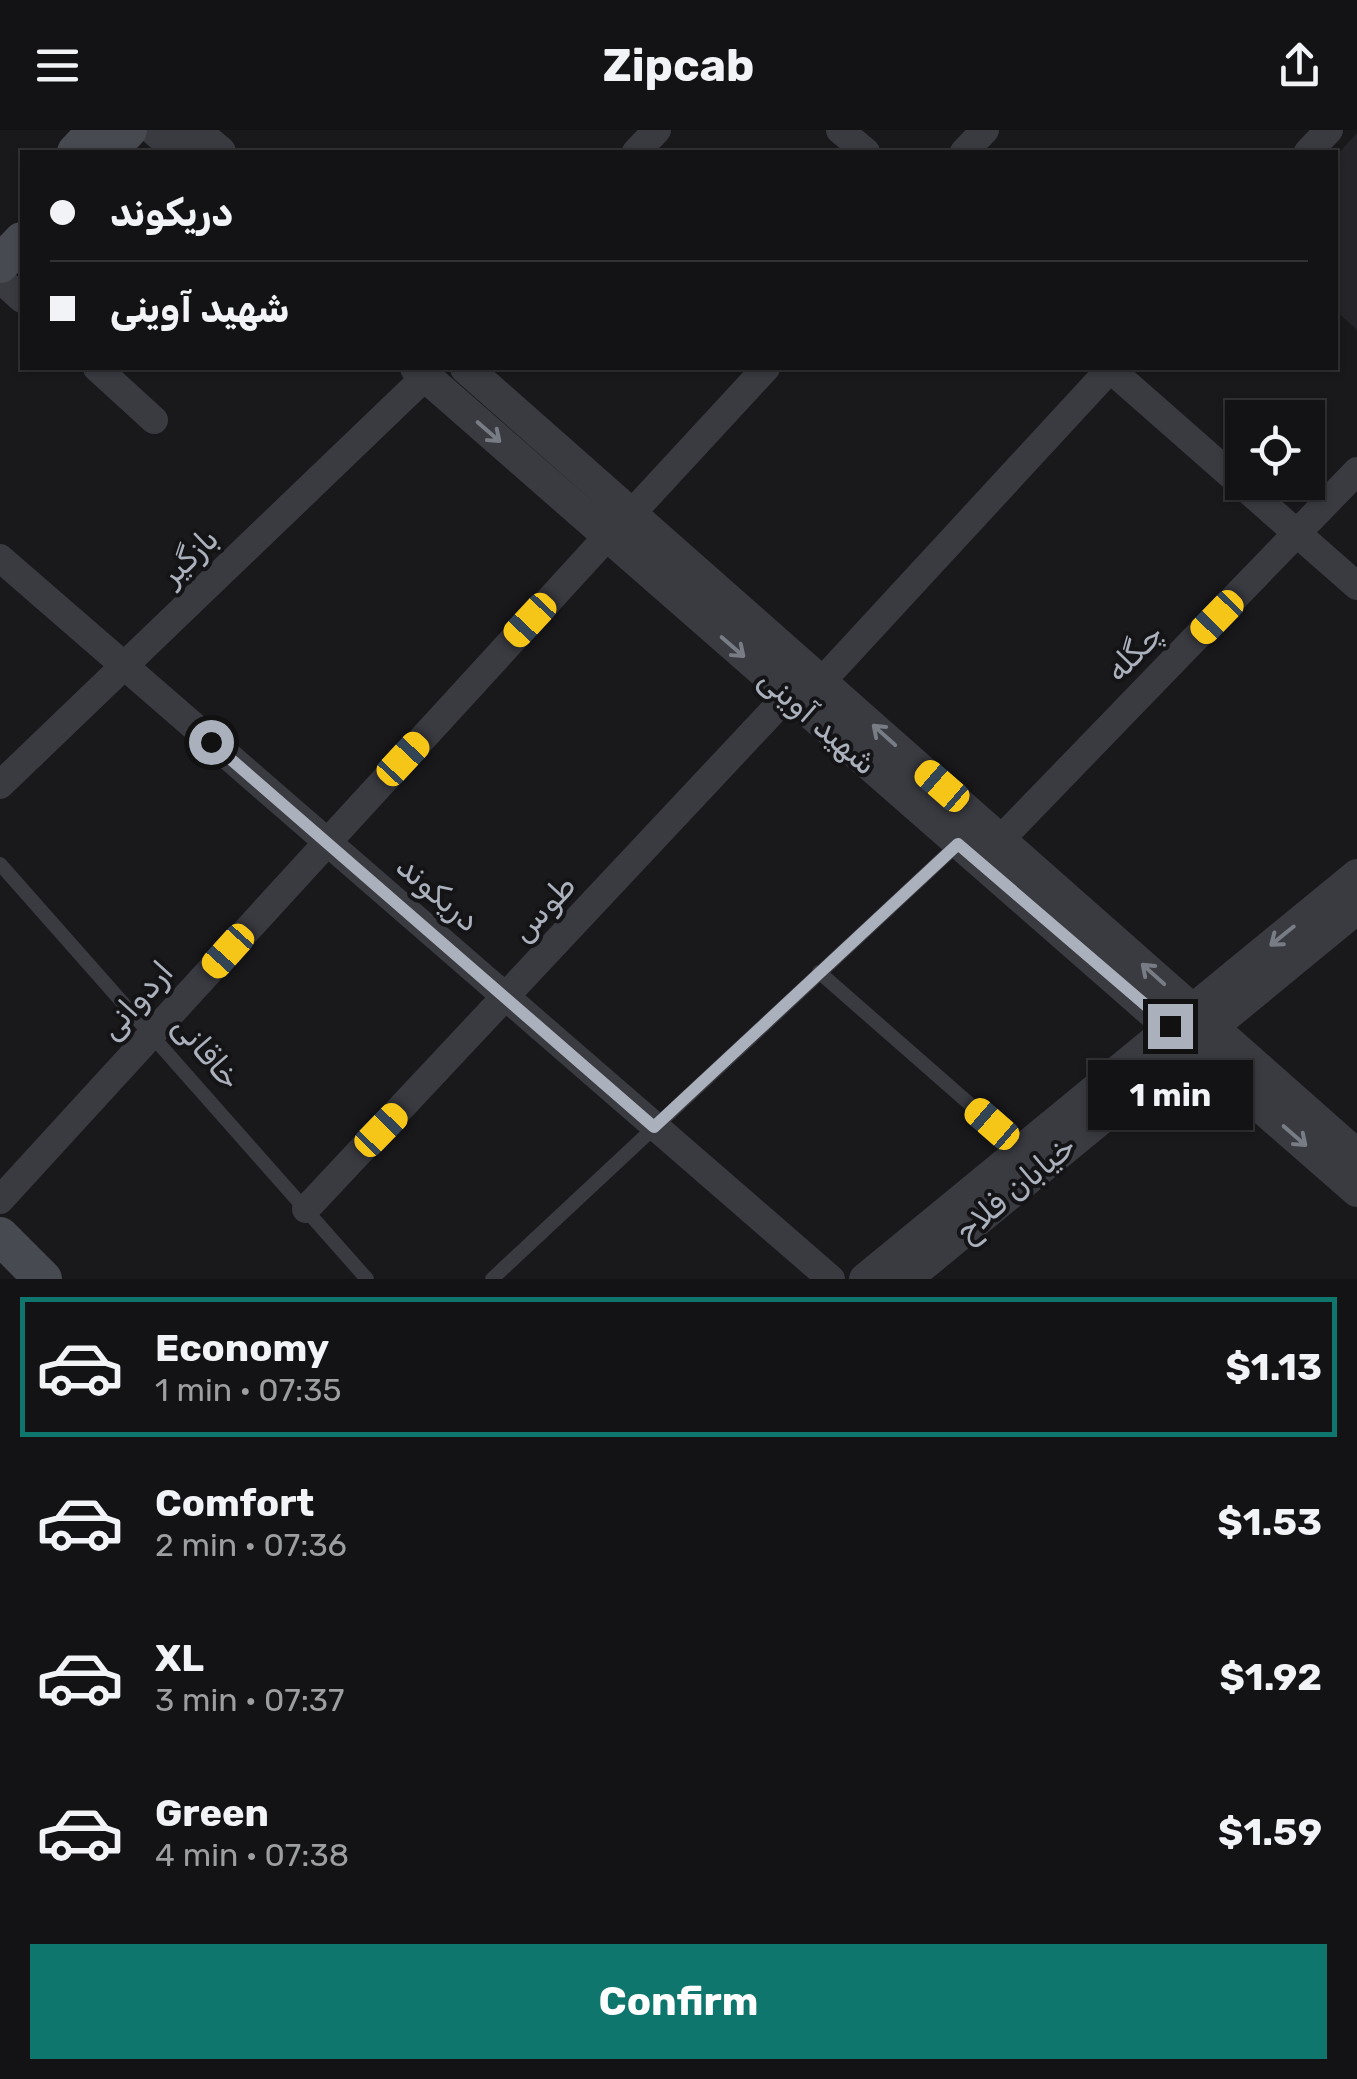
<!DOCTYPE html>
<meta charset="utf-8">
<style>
body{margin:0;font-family:Rubik,Cairo,sans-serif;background:#1c1c1e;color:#f1f3f6;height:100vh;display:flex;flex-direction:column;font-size:38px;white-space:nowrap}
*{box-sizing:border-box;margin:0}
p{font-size:32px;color:#9d9ea0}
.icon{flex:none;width:55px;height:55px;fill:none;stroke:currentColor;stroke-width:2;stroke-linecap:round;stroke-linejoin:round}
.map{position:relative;height:1149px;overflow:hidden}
.drawer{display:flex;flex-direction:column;background:#131315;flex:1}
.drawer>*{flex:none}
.guide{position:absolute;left:20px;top:20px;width:1318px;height:220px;border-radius:0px;box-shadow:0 2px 8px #0004,0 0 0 2px #323234;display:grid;align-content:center;height:220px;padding:0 30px;background:#131315}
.fabs{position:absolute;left:1225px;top:270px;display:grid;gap:20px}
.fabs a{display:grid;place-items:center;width:100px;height:100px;border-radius:0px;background:#131315;box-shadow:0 2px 8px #0004,0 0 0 2px #323234;font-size:50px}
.end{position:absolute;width:45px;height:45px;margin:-22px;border:12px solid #abb1bc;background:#111;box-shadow:0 0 0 5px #111}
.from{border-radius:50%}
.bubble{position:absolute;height:70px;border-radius:0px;background:#131315;box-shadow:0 2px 8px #0004,0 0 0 2px #323234;font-size:32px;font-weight:700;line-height:70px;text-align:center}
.car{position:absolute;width:30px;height:60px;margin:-30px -15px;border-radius:12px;box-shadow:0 0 8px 2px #0007;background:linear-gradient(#f5c518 24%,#345 0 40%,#f5c518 0 76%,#345 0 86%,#f5c518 0)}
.guide b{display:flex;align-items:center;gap:35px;height:95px;font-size:38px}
.guide b+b{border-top:2px solid #323234}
.guide i{width:25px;height:25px;background:#f1f3f6}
ul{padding:18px 0 0;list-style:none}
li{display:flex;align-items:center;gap:30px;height:140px;margin:0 20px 15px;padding:0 10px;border:5px solid transparent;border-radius:0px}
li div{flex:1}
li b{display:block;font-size:38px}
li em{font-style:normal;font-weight:700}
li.on{border-color:#0f766e}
li>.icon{width:90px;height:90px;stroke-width:1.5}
.action{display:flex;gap:20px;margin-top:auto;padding:20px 30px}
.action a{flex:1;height:115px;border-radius:0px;background:#0f766e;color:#fff;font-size:40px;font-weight:700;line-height:115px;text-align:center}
header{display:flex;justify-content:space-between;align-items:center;height:130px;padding:0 30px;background:#131315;font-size:45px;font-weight:700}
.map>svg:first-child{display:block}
.built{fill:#252529}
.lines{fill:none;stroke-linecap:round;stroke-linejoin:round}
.service{stroke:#3a3b41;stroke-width:14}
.minor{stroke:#3a3b41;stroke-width:28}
.tertiary{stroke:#3a3b41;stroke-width:32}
.secondary{stroke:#484a51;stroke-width:38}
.oneway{stroke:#787c85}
.route{stroke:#abb1bc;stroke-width:12}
.labels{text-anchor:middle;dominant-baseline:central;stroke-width:8;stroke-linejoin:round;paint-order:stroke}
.street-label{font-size:32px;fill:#abb1bc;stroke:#141417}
</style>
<header><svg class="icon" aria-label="menu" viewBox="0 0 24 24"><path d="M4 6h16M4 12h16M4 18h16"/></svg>Zipcab<svg class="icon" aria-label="share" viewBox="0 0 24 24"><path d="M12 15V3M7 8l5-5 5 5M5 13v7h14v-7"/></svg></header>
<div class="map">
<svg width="1357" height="1149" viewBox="0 0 1357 1149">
<rect width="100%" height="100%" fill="#19191c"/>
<!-- built -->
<path class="built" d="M1357,3V200L1335,180V27Z"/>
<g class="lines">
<!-- service -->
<path class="service" d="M0,734L367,1149
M819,842L1021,1019
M492,1149L958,714"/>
<!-- minor -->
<path class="minor" d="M840,0L866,22
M636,22L657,0
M964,22L985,0
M1308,22L1329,0
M0,149L22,169
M97,238L154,290
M1109,238L1357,456
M632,383L766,238
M0,428L831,1149
M823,550L1111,238
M0,655L426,246
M1001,709L1357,341
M0,1070L607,407
M306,1079L788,565"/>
<!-- tertiary -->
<path class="tertiary" d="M155,0L180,22
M194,0L220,22
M416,238L1357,1061
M466,238L1357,1025
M865,1149L1357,745
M906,1149L1357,778"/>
<!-- secondary -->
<path class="secondary" d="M76,22L97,0
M107,22L128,0
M0,134L22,111
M0,1106L43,1149"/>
</g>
<!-- one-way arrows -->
<defs><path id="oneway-shaft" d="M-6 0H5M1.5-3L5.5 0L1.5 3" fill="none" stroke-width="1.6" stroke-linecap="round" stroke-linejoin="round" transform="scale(2.5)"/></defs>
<g class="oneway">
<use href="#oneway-shaft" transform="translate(489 302) rotate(41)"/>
<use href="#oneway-shaft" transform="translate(733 517) rotate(41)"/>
<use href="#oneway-shaft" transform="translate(884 605) rotate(-138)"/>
<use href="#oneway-shaft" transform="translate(1282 806) rotate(141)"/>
<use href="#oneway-shaft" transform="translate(1153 844) rotate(-138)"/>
<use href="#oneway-shaft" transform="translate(1295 1006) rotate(41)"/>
</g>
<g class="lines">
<!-- route -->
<path class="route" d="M211,612L654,997L958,714L1170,896"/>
</g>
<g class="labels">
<!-- street labels -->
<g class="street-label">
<text transform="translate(189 426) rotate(-44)">بازگیر</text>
<text transform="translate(1134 522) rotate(-46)">چگله</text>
<text transform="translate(818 591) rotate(41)">شهید آوینی</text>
<text transform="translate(438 763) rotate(41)">دریکوند</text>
<text transform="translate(543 778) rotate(-47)">طوس</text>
<text transform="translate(136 870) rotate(-48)">اردوانی</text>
<text transform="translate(207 922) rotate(49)">خاقانی</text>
<text transform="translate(1015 1058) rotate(-40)">خیابان فلاح</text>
</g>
</g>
</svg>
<div class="fabs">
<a><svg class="icon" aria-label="locate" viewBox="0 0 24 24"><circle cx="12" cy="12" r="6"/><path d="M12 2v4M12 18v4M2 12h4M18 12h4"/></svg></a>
</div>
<i class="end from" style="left:211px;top:612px"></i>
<i class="end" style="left:1170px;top:896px"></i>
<div class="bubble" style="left:1088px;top:930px;width:165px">1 min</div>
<i class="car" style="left:1217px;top:487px;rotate:224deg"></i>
<i class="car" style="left:530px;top:490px;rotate:223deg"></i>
<i class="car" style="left:403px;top:629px;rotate:43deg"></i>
<i class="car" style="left:942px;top:656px;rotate:311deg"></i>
<i class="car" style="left:228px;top:821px;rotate:222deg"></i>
<i class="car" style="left:992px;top:994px;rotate:311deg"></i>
<i class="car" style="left:381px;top:1000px;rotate:44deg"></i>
<div class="guide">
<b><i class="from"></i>دریکوند</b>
<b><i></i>شهید آوینی</b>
</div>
</div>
<section class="drawer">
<ul>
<li class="on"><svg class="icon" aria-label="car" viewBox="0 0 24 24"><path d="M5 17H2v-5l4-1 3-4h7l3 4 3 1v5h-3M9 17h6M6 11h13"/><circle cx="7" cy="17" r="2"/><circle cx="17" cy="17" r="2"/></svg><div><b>Economy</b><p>1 min · 07:35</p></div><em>$1.13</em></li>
<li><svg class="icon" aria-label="car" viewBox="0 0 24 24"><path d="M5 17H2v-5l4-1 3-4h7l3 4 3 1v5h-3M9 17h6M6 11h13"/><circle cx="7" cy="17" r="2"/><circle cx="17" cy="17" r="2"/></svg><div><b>Comfort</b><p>2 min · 07:36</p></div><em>$1.53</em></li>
<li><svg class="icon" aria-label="car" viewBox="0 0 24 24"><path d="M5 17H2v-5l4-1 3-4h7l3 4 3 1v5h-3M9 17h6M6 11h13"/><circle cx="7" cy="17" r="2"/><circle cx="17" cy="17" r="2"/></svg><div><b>XL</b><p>3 min · 07:37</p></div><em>$1.92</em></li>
<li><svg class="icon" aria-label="car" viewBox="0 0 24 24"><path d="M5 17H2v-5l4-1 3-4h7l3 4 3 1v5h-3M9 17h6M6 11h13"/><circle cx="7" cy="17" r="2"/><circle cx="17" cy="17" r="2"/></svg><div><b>Green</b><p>4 min · 07:38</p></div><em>$1.59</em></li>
</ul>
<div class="action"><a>Confirm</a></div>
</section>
